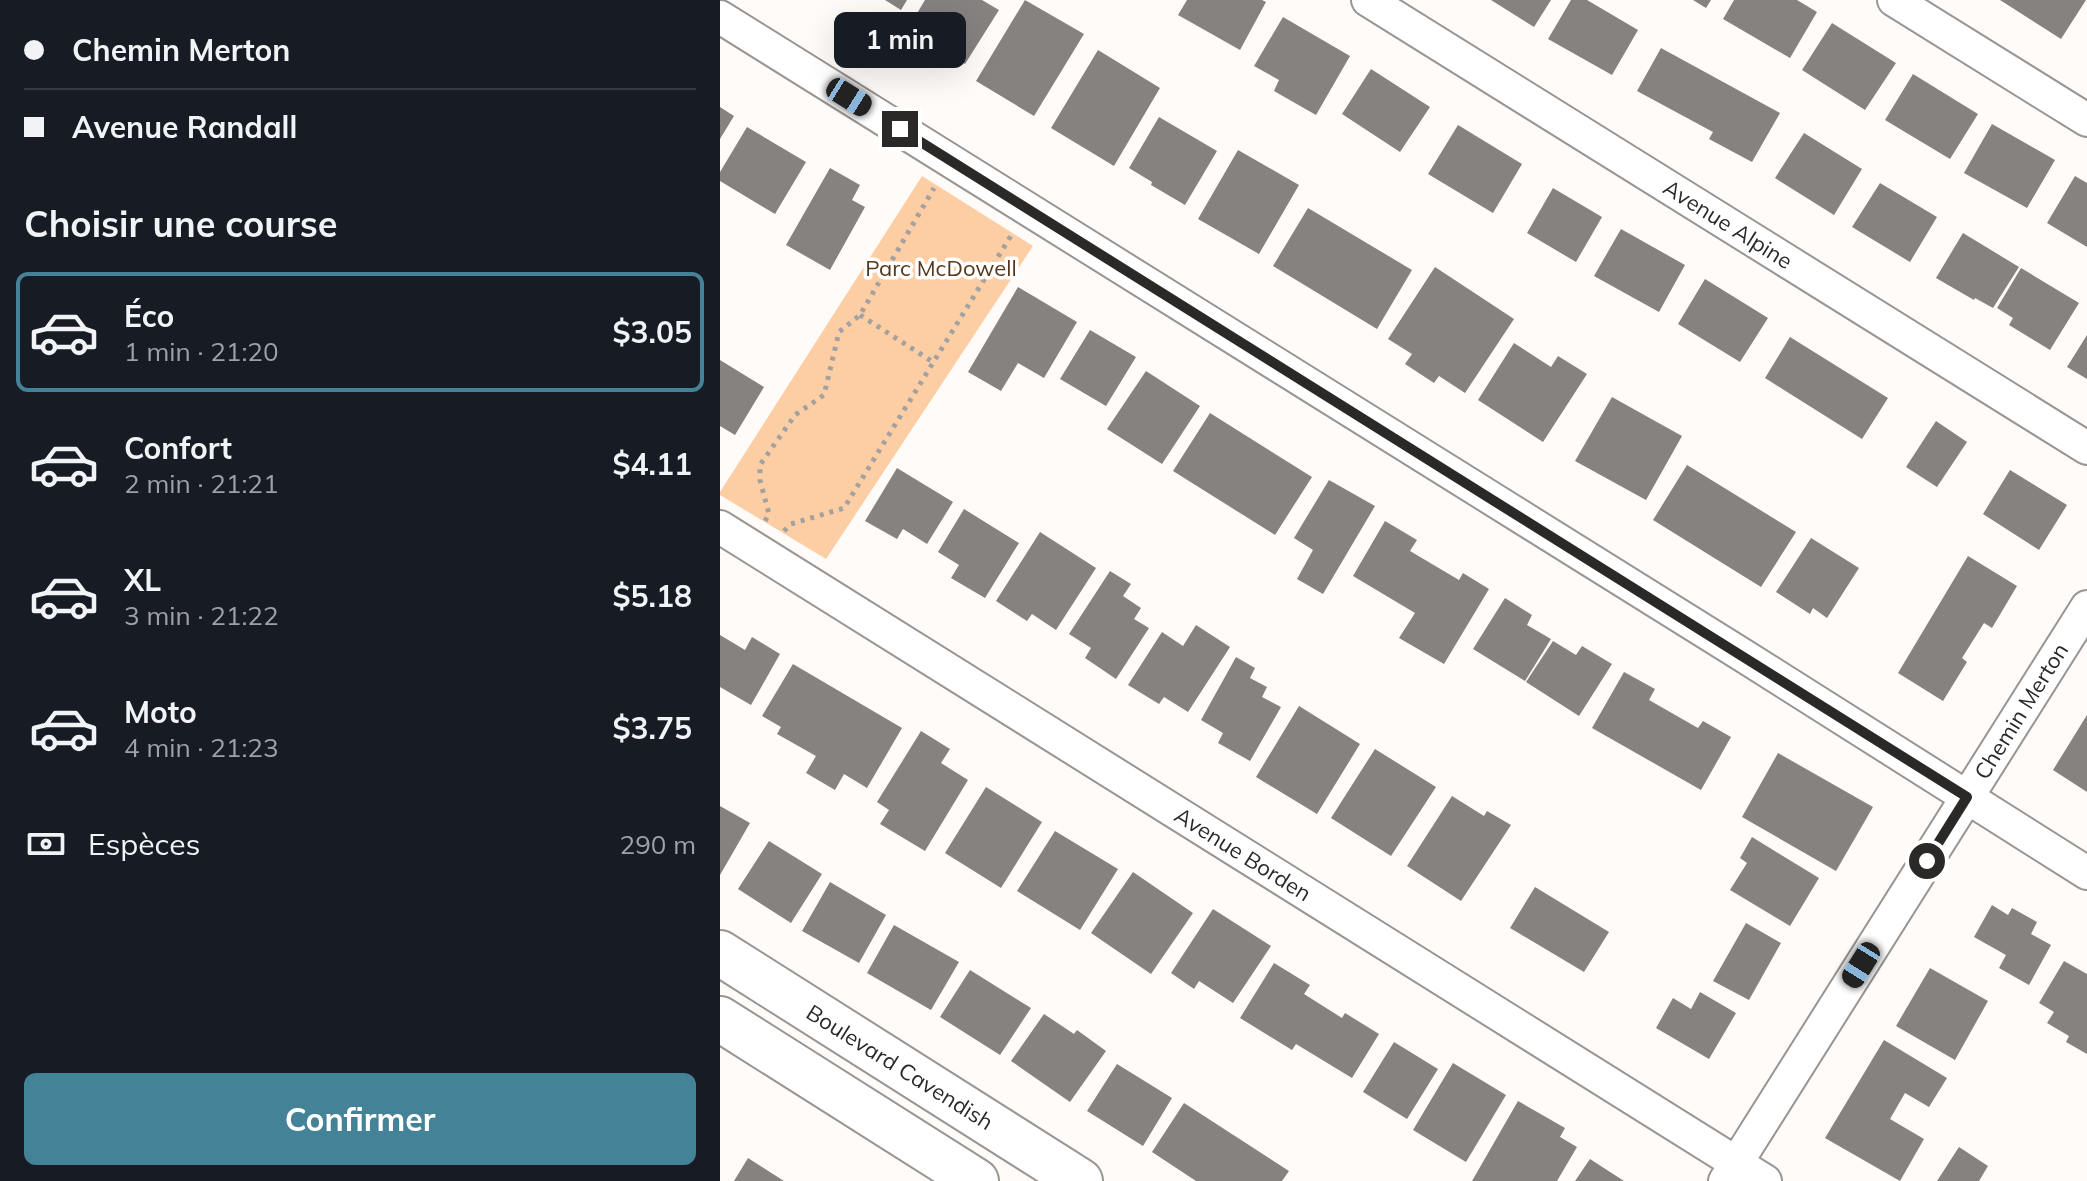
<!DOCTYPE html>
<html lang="fr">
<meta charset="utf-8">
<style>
body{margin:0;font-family:Mulish,sans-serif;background:#20242c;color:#f1f3f6;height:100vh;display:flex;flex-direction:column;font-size:30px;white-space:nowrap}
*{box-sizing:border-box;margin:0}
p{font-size:26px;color:#9ea1a6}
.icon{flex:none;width:44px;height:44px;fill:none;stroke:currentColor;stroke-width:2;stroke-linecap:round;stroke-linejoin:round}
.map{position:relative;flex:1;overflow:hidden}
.side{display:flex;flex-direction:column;background:#171b24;width:720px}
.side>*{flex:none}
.banner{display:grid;align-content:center;height:176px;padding:0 24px;background:#171b24}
.end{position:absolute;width:36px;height:36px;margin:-18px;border:10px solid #2a2928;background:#fff;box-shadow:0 0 0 4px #fff}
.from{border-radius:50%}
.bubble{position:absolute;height:56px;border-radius:12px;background:#171b24;box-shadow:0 8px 32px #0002;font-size:26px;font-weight:700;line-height:56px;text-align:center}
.car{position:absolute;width:24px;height:48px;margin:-24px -12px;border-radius:10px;box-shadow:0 0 6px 2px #0007;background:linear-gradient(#222 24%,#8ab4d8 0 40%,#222 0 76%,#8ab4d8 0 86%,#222 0)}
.banner b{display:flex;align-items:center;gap:28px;height:76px;font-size:30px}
.banner b+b{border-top:2px solid #363941}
.banner i{width:20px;height:20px;background:#f1f3f6}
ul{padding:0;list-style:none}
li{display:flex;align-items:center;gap:24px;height:120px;margin:0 16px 12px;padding:0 8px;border:4px solid transparent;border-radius:12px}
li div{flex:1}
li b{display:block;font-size:30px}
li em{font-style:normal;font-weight:700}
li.active{border-color:#448298}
li>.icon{width:72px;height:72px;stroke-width:1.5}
h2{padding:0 24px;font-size:36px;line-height:96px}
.pay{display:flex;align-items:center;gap:20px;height:88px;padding:0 24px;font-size:30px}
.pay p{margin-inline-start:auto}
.button{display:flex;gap:16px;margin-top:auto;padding:16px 24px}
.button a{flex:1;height:92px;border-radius:12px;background:#448298;color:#fff;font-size:32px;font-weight:700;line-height:92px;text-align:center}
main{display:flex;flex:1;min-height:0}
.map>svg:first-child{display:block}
.green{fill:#fdcea4}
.building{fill:#858280}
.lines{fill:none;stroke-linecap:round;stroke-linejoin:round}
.street-casing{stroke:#989592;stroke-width:36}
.secondary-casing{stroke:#989592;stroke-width:48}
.path{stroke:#a4a2a0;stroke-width:5;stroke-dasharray:4 6;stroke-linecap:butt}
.street{stroke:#fff;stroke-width:32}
.secondary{stroke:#fff;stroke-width:44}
.route{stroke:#2a2928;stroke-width:10}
.labels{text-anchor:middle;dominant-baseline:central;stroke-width:7;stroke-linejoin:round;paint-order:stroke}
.street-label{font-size:22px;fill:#2a2928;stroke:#fff}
.park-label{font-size:22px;fill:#55381c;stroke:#fff}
</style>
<main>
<section class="side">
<div class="banner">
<b><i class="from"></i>Chemin Merton</b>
<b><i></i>Avenue Randall</b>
</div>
<h2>Choisir une course</h2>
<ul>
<li class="active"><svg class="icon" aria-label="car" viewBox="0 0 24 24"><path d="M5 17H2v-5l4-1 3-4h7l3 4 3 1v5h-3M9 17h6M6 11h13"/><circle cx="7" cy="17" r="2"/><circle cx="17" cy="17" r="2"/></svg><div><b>Éco</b><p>1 min · 21:20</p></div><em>$3.05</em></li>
<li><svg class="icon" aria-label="car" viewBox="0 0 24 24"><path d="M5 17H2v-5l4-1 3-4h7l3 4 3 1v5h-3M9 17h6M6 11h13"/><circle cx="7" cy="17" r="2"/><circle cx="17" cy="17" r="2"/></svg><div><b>Confort</b><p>2 min · 21:21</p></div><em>$4.11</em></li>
<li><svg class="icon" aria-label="car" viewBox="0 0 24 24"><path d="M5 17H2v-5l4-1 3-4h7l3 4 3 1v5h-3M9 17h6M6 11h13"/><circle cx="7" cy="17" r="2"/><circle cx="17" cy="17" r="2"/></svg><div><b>XL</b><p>3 min · 21:22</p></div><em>$5.18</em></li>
<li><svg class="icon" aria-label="car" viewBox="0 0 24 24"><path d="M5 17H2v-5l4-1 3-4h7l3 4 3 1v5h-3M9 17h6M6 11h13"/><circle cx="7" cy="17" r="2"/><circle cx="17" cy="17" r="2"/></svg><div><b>Moto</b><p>4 min · 21:23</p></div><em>$3.75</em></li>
</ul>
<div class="pay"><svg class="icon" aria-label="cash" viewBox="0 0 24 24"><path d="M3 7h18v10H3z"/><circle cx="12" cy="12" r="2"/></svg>Espèces<p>290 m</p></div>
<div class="button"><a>Confirmer</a></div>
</section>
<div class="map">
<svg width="1367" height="1181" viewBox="0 0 1367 1181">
<rect width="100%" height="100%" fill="#fefbf8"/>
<!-- green -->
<path class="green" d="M202,176L313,246L106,559L0,495V492Z"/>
<!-- building -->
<path class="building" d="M165,0H187L181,10Z
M205,0H262L279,10L245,64L218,47L226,34L196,15Z
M305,0L364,34L314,116L256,81Z
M467,0H542L546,2L520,50L458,15Z
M771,0H831L814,27Z
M851,0H867L918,30L892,75L828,39Z
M973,0H991L986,8Z
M1014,0H1077L1097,12L1070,58L1003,19Z
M1280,0H1366L1341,39Z
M563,17L630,56L596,115L554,91L559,80L534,66Z
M1112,23L1176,63L1145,110L1082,70Z
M941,48L1060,113L1032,162L989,139L993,132L917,91Z
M378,50L440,88L394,166L331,128Z
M651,69L710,107L680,152L622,114Z
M1193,74L1258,114L1230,159L1165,120Z
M0,107L14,116L0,139Z
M439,117L497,151L465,205L431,185L432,182L409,168Z
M1272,124L1335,160L1307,208L1244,173Z
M738,125L802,164L773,213L708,174Z
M27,127L86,162L55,214L0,181V172Z
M1084,133L1142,169L1114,215L1055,178Z
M518,150L579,185L539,254L478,219Z
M110,168L140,185L132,200L145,207L110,270L66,245Z
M1355,176L1367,183V247L1327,223Z
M1160,183L1217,217L1190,262L1132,227Z
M833,188L882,217L856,262L807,233Z
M588,208L692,270L657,329L553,266Z
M901,229L965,265L939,312L874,276Z
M1243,233L1299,267L1273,308L1255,298L1254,300L1216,278Z
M715,267L794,319L745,393L719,376L714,383L685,364L692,354L668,339Z
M1301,268L1359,303L1330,350L1289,325L1293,318L1277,308Z
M985,279L1048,318L1020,362L958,324Z
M298,287L357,322L324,378L298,363L281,391L248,372Z
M370,330L416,357L386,406L340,379Z
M1367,335V379L1347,367Z
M1070,337L1168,398L1142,439L1045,378Z
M794,343L831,367L838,356L867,374L823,442L758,400Z
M0,360L44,387L15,435L0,426Z
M426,371L480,406L442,464L387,429Z
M892,397L962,436L926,500L855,461Z
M490,413L592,477L555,535L453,471Z
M1216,421L1247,442L1217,487L1186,467Z
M967,465L1076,532L1041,587L933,520Z
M177,468L233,502L207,544L183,529L177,539L145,521Z
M1290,470L1347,505L1319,550L1263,514Z
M609,480L655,506L603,594L577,579L593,550L574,538Z
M244,509L299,543L265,598L231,578L239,565L218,552Z
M665,521L697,540L690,551L739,580L743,573L769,589L724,664L679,638L695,613L633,576Z
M320,532L376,568L336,630L312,614L307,621L276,601Z
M1091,538L1139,568L1107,618L1093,608L1090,614L1056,592Z
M1248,556L1297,586L1272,628L1264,623L1242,658L1247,662L1223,701L1178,673Z
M390,571L411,584L403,596L421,608L414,619L429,628L396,679L365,658L371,648L349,634Z
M785,598L812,615L807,625L831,639L805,681L753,649Z
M476,625L510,647L468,712L444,697L439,704L408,685L442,632L463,646Z
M0,635L25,650L32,637L60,654L31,705L0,687Z
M833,641L856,655L862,646L892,664L859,716L806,682Z
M516,657L535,668L530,678L547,687L542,697L561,707L530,761L498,743L503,733L481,720Z
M73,664L182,728L147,788L124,774L115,790L86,773L96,756L57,734L61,727L42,716Z
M904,672L935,689L929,700L978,728L983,721L1011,737L981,790L872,728Z
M579,706L640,744L597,814L536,777Z
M1367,715V792L1333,770Z
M201,731L230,749L221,763L248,780L205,851L160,824L169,810L157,802Z
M655,749L716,787L671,856L611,818Z
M1058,753L1153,807L1116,871L1022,817Z
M266,787L322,822L281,888L225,853Z
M732,796L764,816L767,811L791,825L741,901L687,866Z
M0,806L30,823L0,875Z
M335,831L398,869L360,930L297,891Z
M1032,837L1099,878L1070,926L1010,890L1027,863L1020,858Z
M49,841L102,874L71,923L18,889Z
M413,872L473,913L431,974L371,933Z
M110,882L166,915L139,963L82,931Z
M815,887L889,932L864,972L790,928Z
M1272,905L1288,915L1292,908L1317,922L1311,934L1331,945L1309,985L1279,968L1286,955L1254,937Z
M493,909L551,946L513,1003L479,981L474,989L451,973Z
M1026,923L1061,943L1029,1000L993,981Z
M174,925L239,962L211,1010L147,973Z
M1344,961L1367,974V1054L1346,1042L1349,1036L1327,1023L1334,1012L1319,1003Z
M554,963L590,985L584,994L622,1018L625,1013L659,1034L632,1078L576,1044L572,1050L520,1018Z
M1210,968L1268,1001L1235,1060L1176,1026Z
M250,970L311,1008L280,1055L220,1017Z
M980,992L1016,1013L989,1059L936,1028L953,998L971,1009Z
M324,1014L354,1034L357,1030L386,1051L350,1102L291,1061Z
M1164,1040L1227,1078L1209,1107L1185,1093L1170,1119L1204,1139L1180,1181L1105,1138Z
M674,1042L718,1069L687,1119L643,1092Z
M733,1063L786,1095L746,1162L693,1130Z
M397,1064L452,1098L423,1146L367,1111Z
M798,1101L845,1128L840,1137L857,1147L837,1181H752Z
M464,1103L569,1171L562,1181H476L432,1152Z
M1239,1147L1268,1166L1259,1181H1217Z
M28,1158L64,1181H14Z
M870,1159L904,1181H855Z"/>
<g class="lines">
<defs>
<path id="street" d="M648,0L1367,448
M1174,0L1367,120
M0,17L1024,656L1367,873
M0,527L1045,1181
M1005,1181L1367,607"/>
<path id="secondary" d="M0,953L360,1181
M0,1019L256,1181"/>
</defs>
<!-- street casing -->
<use href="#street" class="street-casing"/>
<!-- secondary casing -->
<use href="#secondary" class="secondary-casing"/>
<!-- path -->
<path class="path" d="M140,315L213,362
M45,521L49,514L40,480V465L75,415L104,395L119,332L140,315L214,188
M64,531L71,524L124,508L292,234"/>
<!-- street -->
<use href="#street" class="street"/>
<!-- secondary -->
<use href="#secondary" class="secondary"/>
</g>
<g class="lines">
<!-- route -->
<path class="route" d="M180,129L1247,797L1207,861"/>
</g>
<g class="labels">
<!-- street labels -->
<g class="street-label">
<text transform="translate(1008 224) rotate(32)">Avenue Alpine</text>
<text transform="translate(1301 711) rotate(-58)">Chemin Merton</text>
<text transform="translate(523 854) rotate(32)">Avenue Borden</text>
<text transform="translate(180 1067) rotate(32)">Boulevard Cavendish</text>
</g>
<!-- park labels -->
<g class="park-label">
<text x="221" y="268">Parc McDowell</text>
</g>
</g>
</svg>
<i class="end from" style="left:1207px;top:861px"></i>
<i class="end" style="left:180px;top:129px"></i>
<div class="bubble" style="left:114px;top:12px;width:132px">1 min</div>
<i class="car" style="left:129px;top:97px;rotate:122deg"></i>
<i class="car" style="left:1141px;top:965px;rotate:212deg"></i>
</div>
</main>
